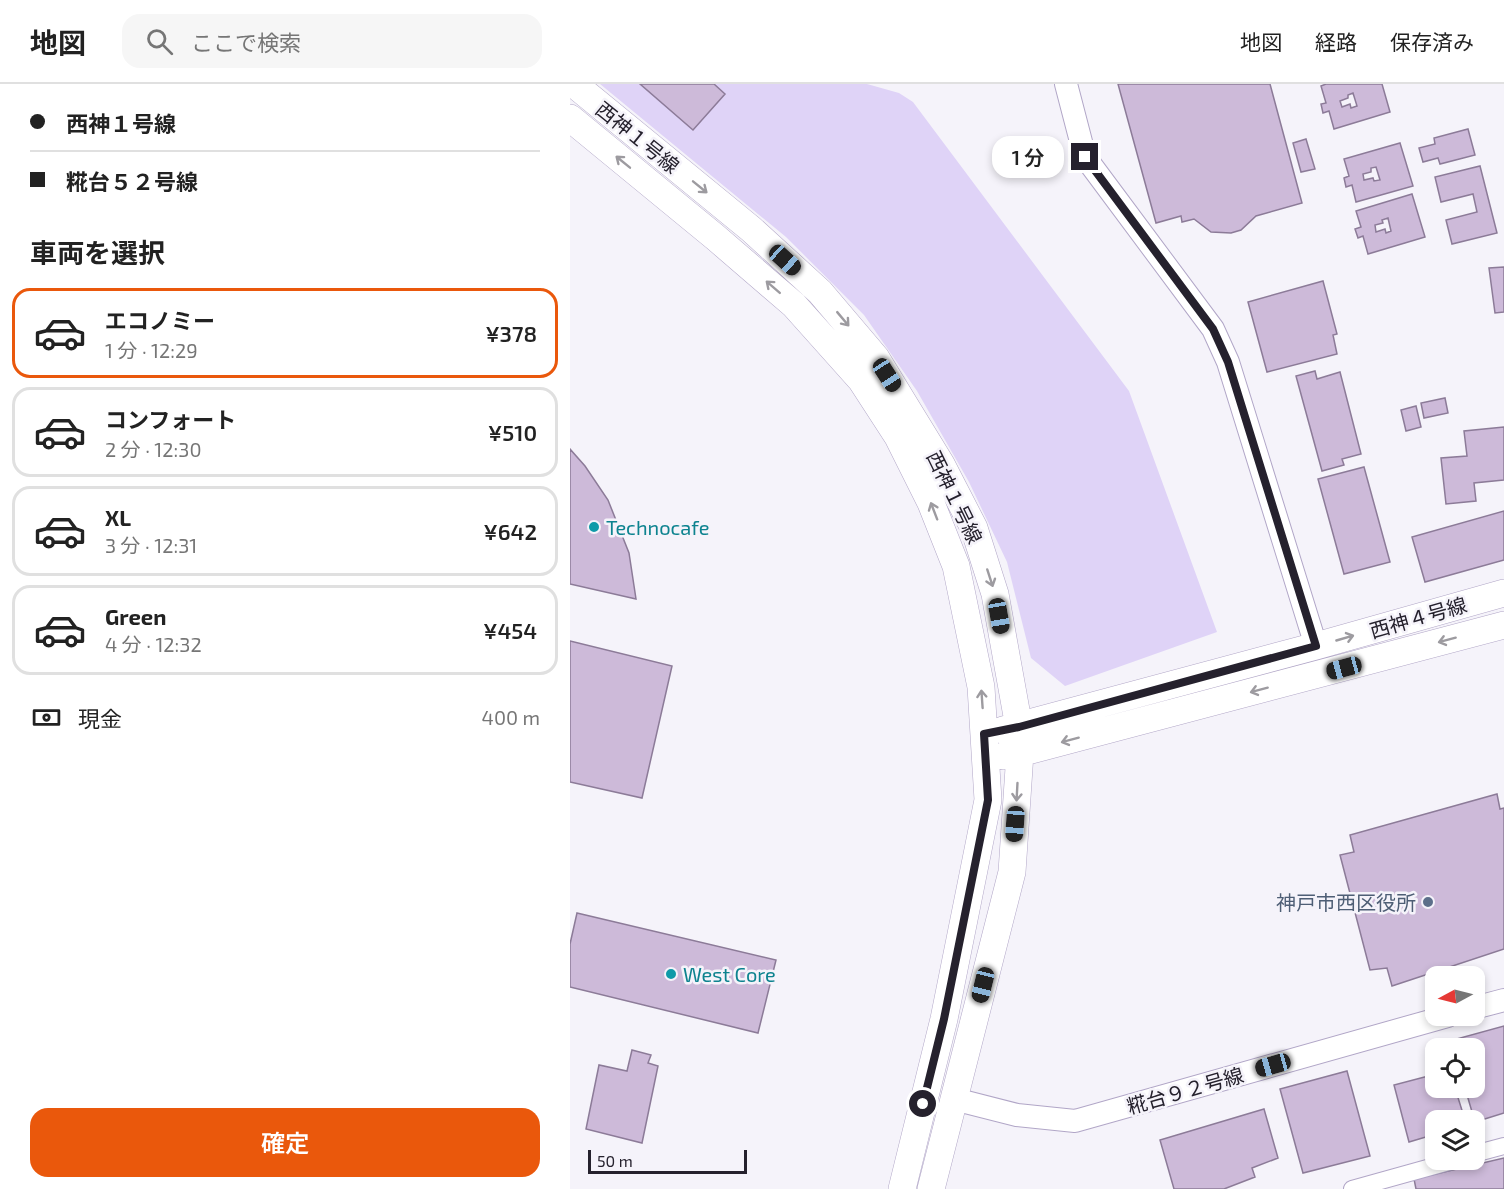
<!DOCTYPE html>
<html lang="ja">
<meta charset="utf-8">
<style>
body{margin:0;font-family:"Exo 2","Noto Sans JP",sans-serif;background:#f6f6f6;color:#222;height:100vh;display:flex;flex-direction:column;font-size:22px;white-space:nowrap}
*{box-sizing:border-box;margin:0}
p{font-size:20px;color:#767676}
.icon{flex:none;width:33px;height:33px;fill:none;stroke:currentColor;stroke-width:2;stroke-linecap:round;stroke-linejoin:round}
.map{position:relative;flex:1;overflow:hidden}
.drawer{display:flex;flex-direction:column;background:#fff;width:570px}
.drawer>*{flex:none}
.hud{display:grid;align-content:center;height:132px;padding:0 30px;background:#fff}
.needle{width:39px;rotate:263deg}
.controls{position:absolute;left:855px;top:882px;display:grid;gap:12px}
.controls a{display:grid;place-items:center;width:60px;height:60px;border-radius:12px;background:#fff;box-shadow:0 3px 9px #0003;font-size:30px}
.scale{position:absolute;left:18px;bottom:15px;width:159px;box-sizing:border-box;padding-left:6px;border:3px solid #25212d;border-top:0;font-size:16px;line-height:21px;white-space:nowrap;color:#25212d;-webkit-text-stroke:4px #f5f3fa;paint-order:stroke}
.end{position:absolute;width:27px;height:27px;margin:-14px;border:8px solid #25212d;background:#fff;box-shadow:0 0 0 3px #fff}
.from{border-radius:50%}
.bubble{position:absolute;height:42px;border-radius:18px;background:#fff;box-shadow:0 3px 9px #0003;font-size:20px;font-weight:600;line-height:42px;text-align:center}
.car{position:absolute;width:18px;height:36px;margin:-18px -9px;border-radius:8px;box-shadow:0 0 4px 2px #0007;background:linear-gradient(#222 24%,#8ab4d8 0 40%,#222 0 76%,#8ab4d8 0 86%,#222 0)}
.hud b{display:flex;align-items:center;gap:21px;height:57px;font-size:22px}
.hud b+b{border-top:2px solid #e0e0e0}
.hud i{width:15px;height:15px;background:#222}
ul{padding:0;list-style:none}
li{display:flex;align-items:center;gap:18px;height:90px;margin:0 12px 9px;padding:0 18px;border:3px solid #e0e0e0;border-radius:18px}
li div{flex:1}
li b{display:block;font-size:22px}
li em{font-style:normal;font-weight:600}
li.on{border-color:#ea580c}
li>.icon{width:54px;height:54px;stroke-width:1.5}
h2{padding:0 30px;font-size:27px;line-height:72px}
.pay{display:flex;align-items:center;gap:15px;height:66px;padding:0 30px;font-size:22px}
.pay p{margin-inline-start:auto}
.action{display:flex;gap:12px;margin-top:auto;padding:12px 30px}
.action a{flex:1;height:69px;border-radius:18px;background:#ea580c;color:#fff;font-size:24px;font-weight:600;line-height:69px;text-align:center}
header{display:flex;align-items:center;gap:36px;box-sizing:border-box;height:84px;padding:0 30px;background:#fff;border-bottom:2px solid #e0e0e0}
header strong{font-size:28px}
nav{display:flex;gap:33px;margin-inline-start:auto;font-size:21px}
.search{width:420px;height:54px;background:#f6f6f6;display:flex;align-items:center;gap:15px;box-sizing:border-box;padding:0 21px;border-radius:18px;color:#767676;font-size:22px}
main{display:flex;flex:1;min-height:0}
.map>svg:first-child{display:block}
.green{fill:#dfd3f7}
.building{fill:#cdbad9;stroke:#8c7b98;stroke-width:1.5;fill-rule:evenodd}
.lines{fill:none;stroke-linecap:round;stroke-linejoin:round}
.pedestrian-casing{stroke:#b1a6c7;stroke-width:18}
.minor-casing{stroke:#b1a6c7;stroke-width:24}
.tertiary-casing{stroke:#b1a6c7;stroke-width:28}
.pedestrian{stroke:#fff;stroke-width:16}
.minor{stroke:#fff;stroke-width:22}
.tertiary{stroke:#fff;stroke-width:27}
.oneway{stroke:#9d9ba0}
.route{stroke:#25212d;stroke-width:8}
.culture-dot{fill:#0f9aa8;stroke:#f5f3fa;stroke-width:2}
.service-dot{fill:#5c6f8a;stroke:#f5f3fa;stroke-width:2}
.labels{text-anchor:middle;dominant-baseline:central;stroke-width:5;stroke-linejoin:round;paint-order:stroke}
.street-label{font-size:20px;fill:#25212d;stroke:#f5f3fa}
.culture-label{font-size:20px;fill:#0d838f;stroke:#f5f3fa;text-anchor:start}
.service-label{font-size:20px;fill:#4e5e75;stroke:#f5f3fa;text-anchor:end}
</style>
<header>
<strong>地図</strong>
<div class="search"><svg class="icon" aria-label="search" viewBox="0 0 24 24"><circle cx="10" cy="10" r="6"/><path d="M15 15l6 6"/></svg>ここで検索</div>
<nav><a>地図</a><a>経路</a><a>保存済み</a></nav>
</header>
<main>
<section class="drawer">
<div class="hud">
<b><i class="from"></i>西神１号線</b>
<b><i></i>糀台５２号線</b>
</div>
<h2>車両を選択</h2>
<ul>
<li class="on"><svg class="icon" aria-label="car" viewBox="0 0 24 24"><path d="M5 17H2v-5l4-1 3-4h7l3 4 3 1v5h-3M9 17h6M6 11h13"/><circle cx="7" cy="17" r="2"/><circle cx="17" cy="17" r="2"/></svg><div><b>エコノミー</b><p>1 分 · 12:29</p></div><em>¥378</em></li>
<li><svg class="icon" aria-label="car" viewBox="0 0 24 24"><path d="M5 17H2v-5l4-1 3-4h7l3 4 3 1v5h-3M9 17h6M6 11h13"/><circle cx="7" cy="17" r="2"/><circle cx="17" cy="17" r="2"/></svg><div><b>コンフォート</b><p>2 分 · 12:30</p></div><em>¥510</em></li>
<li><svg class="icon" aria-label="car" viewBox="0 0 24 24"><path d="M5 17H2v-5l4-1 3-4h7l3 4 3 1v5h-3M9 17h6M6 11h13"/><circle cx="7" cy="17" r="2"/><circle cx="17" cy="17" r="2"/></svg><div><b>XL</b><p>3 分 · 12:31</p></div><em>¥642</em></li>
<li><svg class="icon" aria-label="car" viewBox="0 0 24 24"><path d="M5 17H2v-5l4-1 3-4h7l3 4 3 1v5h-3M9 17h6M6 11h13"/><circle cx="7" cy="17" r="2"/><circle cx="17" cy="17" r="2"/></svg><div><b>Green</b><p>4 分 · 12:32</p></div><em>¥454</em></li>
</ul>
<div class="pay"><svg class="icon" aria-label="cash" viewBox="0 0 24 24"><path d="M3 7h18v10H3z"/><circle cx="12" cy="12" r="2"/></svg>現金<p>400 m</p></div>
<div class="action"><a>確定</a></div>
</section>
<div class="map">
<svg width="934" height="1105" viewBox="0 0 934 1105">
<rect width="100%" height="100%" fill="#f5f3fa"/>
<!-- green -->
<path class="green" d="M30,0H297L329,9L343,18L559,307L647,548L495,602L461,574L437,478L399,398L347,307L294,231L216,153Z"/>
<!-- building -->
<path class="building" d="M70,0H144L155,10L123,46Z
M548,0H700L732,119L686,132L671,146L661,149L641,148L624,135L612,138L611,132L586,139Z
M756,0H812L820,28L764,45L759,27L753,29L751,20L756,19L751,2ZM783,9L787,22L781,24L780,20L772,23L770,17L778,14V11Z
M898,45L905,71L870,80L868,74L853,78L849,64L865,60L864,54Z
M736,55L745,85L731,88L723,59Z
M830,59L843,102L786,118L782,101L776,103L774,94L779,92L774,75ZM806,83L810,96L804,97L803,94L794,96L793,90L801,88V84Z
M910,82L927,149L882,160L876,136L907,128L903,110L871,118L865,93Z
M842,110L855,153L798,170L793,152L788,154L785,145L791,143L786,127ZM818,134L821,147L816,149L815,145L806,148L805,141L813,139L812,136Z
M934,183V228L925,229L919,184Z
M753,197L767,250L763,251L767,270L697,288L678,218Z
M745,287L747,295L770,288L791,370L772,375L774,381L752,387L726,292Z
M875,314L878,329L854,334L851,319Z
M846,322L851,343L836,347L831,326Z
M934,343V396L904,399L906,417L876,420L871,374L897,372L894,347Z
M0,365L15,382L38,416L59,469L66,515L0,500Z
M794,383L820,478L774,490L748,395Z
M934,427V476L855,498L842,453Z
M0,557L102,582L72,714L0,698Z
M927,710L930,725L934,724V865L822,902L817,884L800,886L770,771L784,768L780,751Z
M7,829L206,876L188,949L0,903V860Z
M934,942V1029L905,1038L895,1004H904V964H885L883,956Z
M62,966L81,971L78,979L88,982L72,1059L16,1045L29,981L57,987Z
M777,987L800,1072L733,1089L710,1005Z
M866,990V1004H885L895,1036H866V1050L839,1058L824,1001Z
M694,1025L708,1074L682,1084L685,1093L654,1105H604L590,1056Z
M934,1074V1105H846L844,1095Z"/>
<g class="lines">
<defs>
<path id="pedestrian" d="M904,1070L934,1062
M782,1105L886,1076"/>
<path id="minor" d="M496,0L515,73L643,245L658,278L746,562
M904,924L934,916
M384,1015L447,1031L505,1037L878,932"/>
<path id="tertiary" d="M4,0L181,145L250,208L306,274L371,380L404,444L425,510L449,643L450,669L442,788L361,1105
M0,34L145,153L224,221L291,296L328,353L361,419L386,482L411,603L418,716L374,935L332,1105
M433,646L746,562L934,509
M433,672L450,669L934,541"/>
</defs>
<!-- pedestrian casing -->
<use href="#pedestrian" class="pedestrian-casing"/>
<!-- minor casing -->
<use href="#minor" class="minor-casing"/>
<!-- tertiary casing -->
<use href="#tertiary" class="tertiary-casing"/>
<!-- pedestrian -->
<use href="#pedestrian" class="pedestrian"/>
<!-- minor -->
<use href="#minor" class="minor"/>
<!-- tertiary -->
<use href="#tertiary" class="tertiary"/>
</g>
<!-- one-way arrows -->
<defs><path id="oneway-shaft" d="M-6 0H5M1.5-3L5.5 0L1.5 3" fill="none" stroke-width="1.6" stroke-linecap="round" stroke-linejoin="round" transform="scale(1.5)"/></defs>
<g class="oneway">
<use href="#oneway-shaft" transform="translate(53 78) rotate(-141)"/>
<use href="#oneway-shaft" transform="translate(130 103) rotate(39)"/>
<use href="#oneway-shaft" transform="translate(203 203) rotate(-139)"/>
<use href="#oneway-shaft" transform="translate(273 235) rotate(50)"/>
<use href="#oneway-shaft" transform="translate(364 427) rotate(-111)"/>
<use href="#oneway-shaft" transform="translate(420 494) rotate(72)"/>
<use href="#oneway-shaft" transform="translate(775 554) rotate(-16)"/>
<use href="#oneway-shaft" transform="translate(877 556) rotate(165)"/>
<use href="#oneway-shaft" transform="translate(689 606) rotate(165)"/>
<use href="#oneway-shaft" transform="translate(412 615) rotate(-94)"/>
<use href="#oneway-shaft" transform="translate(500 656) rotate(165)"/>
<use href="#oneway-shaft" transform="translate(447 708) rotate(93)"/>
</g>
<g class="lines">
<!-- route -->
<path class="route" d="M353,1020L374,935L418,716L414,650L449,643L746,562L658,278L643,245L515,73"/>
</g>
<!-- markers -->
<g class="culture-dot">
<circle cx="24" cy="443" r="6"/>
<circle cx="101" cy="890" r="6"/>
</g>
<circle class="service-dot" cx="858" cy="818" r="6"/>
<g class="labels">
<!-- street labels -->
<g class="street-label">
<text transform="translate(68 53) rotate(39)">西神１号線</text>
<text transform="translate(385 413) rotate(64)">西神１号線</text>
<text transform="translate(848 533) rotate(-16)">西神４号線</text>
<text transform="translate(615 1006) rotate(-16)">糀台９２号線</text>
</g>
<!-- culture labels -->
<g class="culture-label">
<text x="36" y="443">Technocafe</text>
<text x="113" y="890">West Core</text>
</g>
<!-- service labels -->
<g class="service-label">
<text x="846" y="818">神戸市西区役所</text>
</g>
</g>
</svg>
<div class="controls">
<a><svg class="needle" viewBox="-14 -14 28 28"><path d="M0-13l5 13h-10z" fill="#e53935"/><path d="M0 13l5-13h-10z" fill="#767676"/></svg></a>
<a><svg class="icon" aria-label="locate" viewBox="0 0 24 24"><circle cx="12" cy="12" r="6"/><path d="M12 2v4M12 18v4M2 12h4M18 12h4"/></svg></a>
<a><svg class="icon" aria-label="layers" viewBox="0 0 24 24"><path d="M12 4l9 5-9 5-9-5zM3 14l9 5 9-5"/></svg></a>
</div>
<div class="scale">50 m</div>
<i class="end from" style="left:353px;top:1020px"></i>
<i class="end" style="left:515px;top:73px"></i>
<div class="bubble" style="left:422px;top:52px;width:72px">1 分</div>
<i class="car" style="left:215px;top:176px;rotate:132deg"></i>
<i class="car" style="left:317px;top:291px;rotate:147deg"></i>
<i class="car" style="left:429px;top:532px;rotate:170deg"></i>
<i class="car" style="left:774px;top:584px;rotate:255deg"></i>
<i class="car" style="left:445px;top:740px;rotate:184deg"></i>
<i class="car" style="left:413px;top:901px;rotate:194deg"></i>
<i class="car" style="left:703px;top:981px;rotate:254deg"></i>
</div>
</main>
